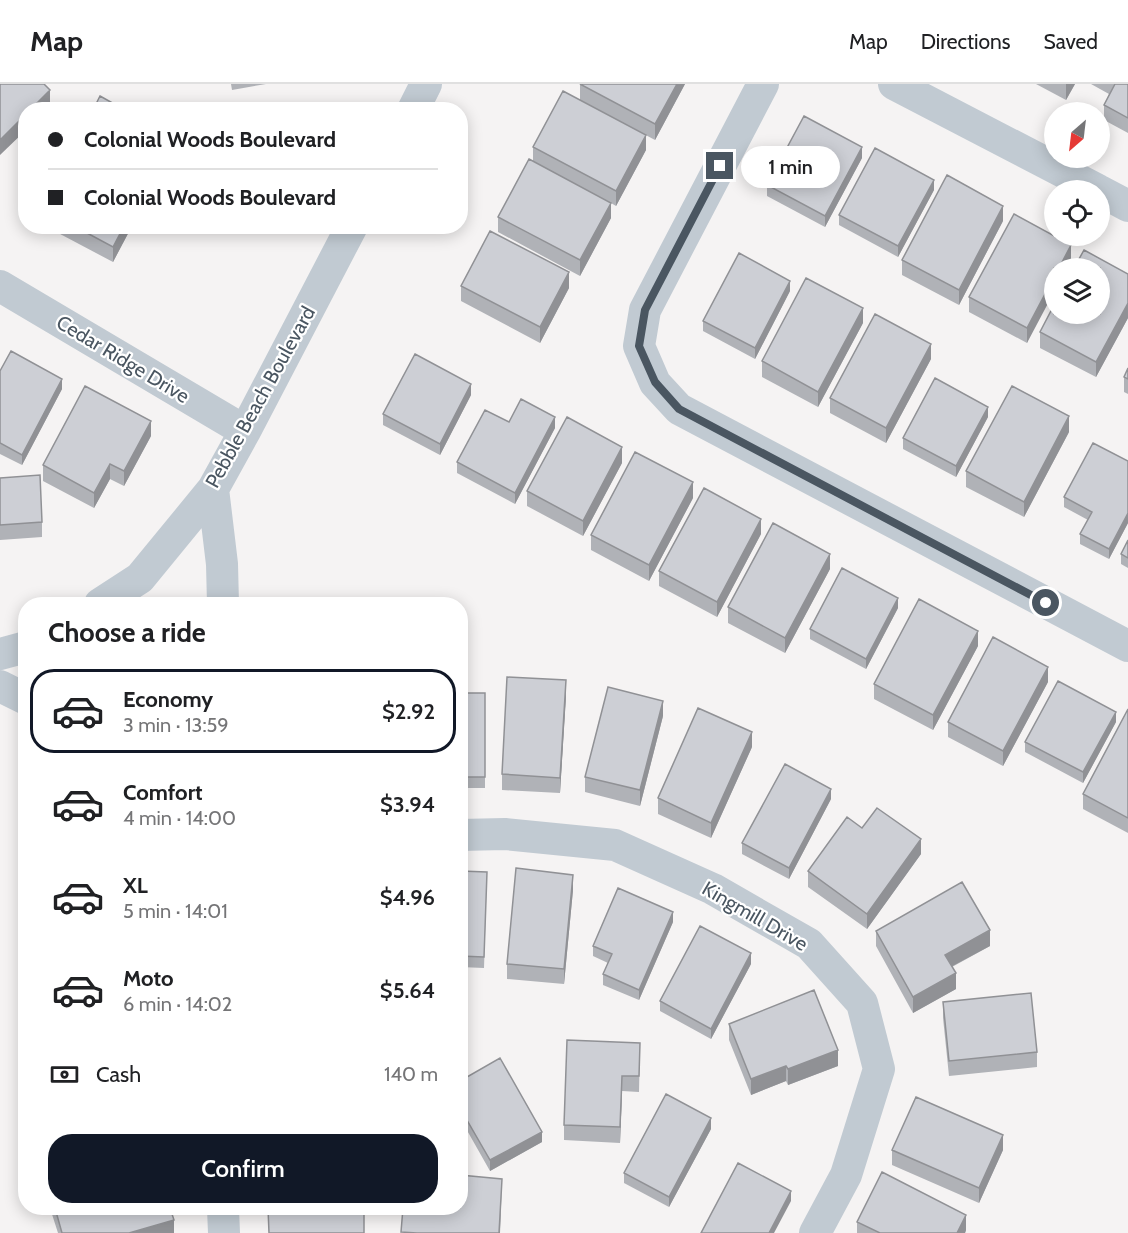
<!DOCTYPE html>
<meta charset="utf-8">
<style>
body{margin:0;font-family:Cabin,sans-serif;background:#f6f6f6;color:#202124;height:100vh;display:flex;flex-direction:column;font-size:22px;white-space:nowrap}
*{box-sizing:border-box;margin:0}
p{font-size:20px;color:#757577}
.icon{flex:none;width:33px;height:33px;fill:none;stroke:currentColor;stroke-width:2;stroke-linecap:round;stroke-linejoin:round}
.map{position:relative;flex:1;overflow:hidden}
.sheet{position:absolute;left:18px;top:513px;width:450px;height:618px;display:flex;flex-direction:column;background:#fff;border-radius:24px;box-shadow:0 3px 15px #0003}
.sheet>*{flex:none}
.guide{position:absolute;left:18px;top:18px;width:450px;height:132px;border-radius:24px;box-shadow:0 3px 15px #0003;display:grid;align-content:center;height:132px;padding:0 30px;background:#fff}
.needle{width:39px;rotate:208deg}
.fabs{position:absolute;left:1044px;top:18px;display:grid;gap:12px}
.fabs a{display:grid;place-items:center;width:66px;height:66px;border-radius:50%;background:#fff;box-shadow:0 3px 15px #0003;font-size:30px}
.end{position:absolute;width:27px;height:27px;margin:-14px;border:8px solid #4a5661;background:#fff;box-shadow:0 0 0 3px #fff}
.from{border-radius:50%}
.bubble{position:absolute;height:42px;border-radius:21px;background:#fff;box-shadow:0 3px 15px #0003;font-size:20px;font-weight:600;line-height:42px;text-align:center}
.guide b{display:flex;align-items:center;gap:21px;height:57px;font-size:22px}
.guide b+b{border-top:2px solid #e0e0e0}
.guide i{width:15px;height:15px;background:#202124}
ul{padding:0;list-style:none}
li{display:flex;align-items:center;gap:18px;height:84px;margin:0 12px 9px;padding:0 18px;border:3px solid transparent;border-radius:24px}
li div{flex:1}
li b{display:block;font-size:22px}
li em{font-style:normal;font-weight:600}
li.current{border-color:#111827}
li>.icon{width:54px;height:54px;stroke-width:1.5}
h2{padding:0 30px;font-size:27px;line-height:72px}
.pay{display:flex;align-items:center;gap:15px;height:66px;padding:0 30px;font-size:22px}
.pay p{margin-inline-start:auto}
.action{display:flex;gap:12px;margin-top:auto;padding:12px 30px}
.action a{flex:1;height:69px;border-radius:24px;background:#111827;color:#fff;font-size:24px;font-weight:600;line-height:69px;text-align:center}
header{display:flex;align-items:center;gap:36px;box-sizing:border-box;height:84px;padding:0 30px;background:#fff;border-bottom:2px solid #e0e0e0}
header strong{font-size:28px}
nav{display:flex;gap:33px;margin-inline-start:auto;font-size:21px}
.map>svg:first-child{display:block}
.lines{fill:none;stroke-linecap:round;stroke-linejoin:round}
.minor{stroke:#c1cad2;stroke-width:32}
.wall{fill:#b0b2b7}
.shaded-wall{fill:#909195}
.building{fill:#cdcfd5;stroke:#909195;stroke-width:1.5}
.route{stroke:#4a5661;stroke-width:8}
.labels{text-anchor:middle;dominant-baseline:central;stroke-width:4.5;stroke-linejoin:round;paint-order:stroke}
.street-label{font-size:20px;fill:#4a5661;stroke:#fff}
</style>
<header>
<strong>Map</strong>
<nav><a>Map</a><a>Directions</a><a>Saved</a></nav>
</header>
<div class="map">
<svg width="1128" height="1149" viewBox="0 0 1128 1149">
<rect width="100%" height="100%" fill="#f5f3f3"/>
<g class="lines">
<!-- minor -->
<path class="minor" d="M763,0L645,226L639,262L655,299L679,325L1128,562
M894,0L1098,106
M413,26L426,0
M1100,107L1128,122
M0,202L245,347
M213,405L222,480L223,520
M100,520L140,494L213,405L245,347L352,142
M0,570L26,563
M0,602L26,615
M460,751L505,750L615,761L713,805L809,860L862,919L879,985L846,1091L815,1149
M223,1124L224,1149"/>
</g>
<!-- wall -->
<path class="wall" d="M231,0H266L232,6Z
M580,0H685L655,56L580,16Z
M1036,0H1075L1066,16Z
M1091,0H1128V49L1104,36V21L1109,10Z
M533,63L646,66L616,122L611,119V134L580,192L498,148V133L533,77Z
M862,74L825,143L767,112V101Z
M934,106L898,173L839,141V131Z
M1003,137L959,221L902,191V176Z
M45,142H132L113,178Z
M1071,176L1067,184H1054L1027,259L969,228V213Z
M1128,190V234L1096,293L1040,264V248Z
M461,202L569,204L540,259L461,217Z
M790,207L755,275L703,247V237Z
M863,239L818,323L762,293V277Z
M931,275L886,359L830,329V314Z
M1128,284V310L1124,308V293Z
M0,287L62,305L22,381L0,370Z
M471,311L440,371L383,341V330Z
M988,333L956,393L903,365V354Z
M509,338L555,344L515,420L457,389V378Z
M1069,348L1024,433L966,403V387Z
M151,352L124,402L110,395L94,424L43,397V381Z
M1128,377V439L1109,475L1080,460V450L1088,436L1064,423V413Z
M622,379L583,452L527,422V407Z
M0,394L42,438V453L0,456Z
M693,414L649,497L591,466V451Z
M761,450L717,533L659,502V487Z
M1128,456V484L1121,480V470Z
M830,485L785,569L728,539V523Z
M898,524L866,585L810,555V545Z
M978,562L933,646L874,615V600Z
M1048,598L1003,682L948,653V638Z
M460,609H485V704H460Z
M566,612L560,709L502,706V690Z
M1128,625V749L1083,725V710Z
M663,632L640,722L585,708V693Z
M1116,638L1083,699L1025,668V658Z
M752,663L711,754L658,730V714Z
M831,715L789,795L742,770V759Z
M862,744L921,770L867,845L808,803V787Z
M460,787L487,788L484,884L460,883Z
M573,806L564,900L507,895V880Z
M673,838L639,916L603,901V890L608,879L593,872V862Z
M876,847L990,862L952,883L956,905L913,929L876,862Z
M751,880L711,955L660,927V917Z
M943,918L1037,968V983L949,992L943,934Z
M729,940L838,982L788,1001L786,997L751,1011L729,956Z
M640,959L639,1008L622,1007L620,1059L564,1056V1041Z
M460,997L542,1058L490,1087L460,1034Z
M711,1045L669,1123L624,1099V1089Z
M892,1066H1003L979,1119L892,1081Z
M50,1124H170L174,1149H58Z
M857,1138L966,1146L965,1149H857Z"/>
<!-- shaded-wall -->
<path class="shaded-wall" d="M677,0H685L655,56V40Z
M1066,0H1075L1066,16Z
M50,6V21L46,26H30Z
M26,30V46L0,71V56Z
M646,51V66L616,122V107Z
M862,63V74L825,143V132Z
M934,96V106L898,173V162Z
M611,119V134L580,192V176Z
M1003,122V137L959,221V206Z
M124,142H132L113,178V163Z
M1071,161V176L1067,184H1059Z
M569,188V204L540,259V243Z
M1054,193V208L1027,259V244Z
M790,197V207L755,275V264Z
M1128,219V234L1096,293V278Z
M863,224V239L818,323V308Z
M931,260V275L886,359V344Z
M62,295V305L22,381V371Z
M471,300V311L440,371V360Z
M988,323V333L956,393V382Z
M1069,332V348L1024,433V418Z
M555,333V344L515,420V409Z
M151,337V352L124,402V387Z
M622,363V379L583,452V437Z
M110,380V395L94,424V409Z
M693,398V414L649,497V481Z
M1128,429V439L1109,475V465Z
M761,435V450L717,533V518Z
M830,470V485L785,569V554Z
M898,514V524L866,585V575Z
M978,547V562L933,646V631Z
M1048,583V598L1003,682V667Z
M566,596V612L560,709V694Z
M663,617V632L640,722V706Z
M1116,628V638L1083,699V688Z
M752,648V663L711,754V739Z
M831,705V715L789,795V784Z
M921,755V770L867,845V830Z
M573,791V806L564,900V885Z
M673,828V838L639,916V906Z
M990,846V862L945,886V871Z
M751,869V880L711,955V945Z
M956,889V905L913,929V913Z
M838,966V982L788,1001V985Z
M786,982V997L751,1011V995Z
M622,992V1007L620,1059V1043Z
M711,1034V1045L669,1123V1113Z
M542,1048V1058L490,1087V1076Z
M1003,1051V1066L979,1119V1104Z
M502,1095L500,1149H499Z
M791,1107V1117L774,1149H769Z
M966,1131V1146L965,1149H957Z
M174,1136V1149H129Z"/>
<!-- building -->
<path class="building" d="M0,0H44L50,6L30,26H26V30L0,56Z
M580,0H677L655,40Z
M1115,0H1128V34L1104,21Z
M563,7L646,51L616,107L533,63Z
M100,12L125,26H93Z
M804,32L862,63L825,132L767,101Z
M875,64L934,96L898,162L839,131Z
M529,75L611,119L580,176L498,133Z
M947,91L1003,122L959,206L902,176Z
M1014,130L1071,161L1059,184H1054V193L1027,244L969,213Z
M74,142H124L113,163Z
M490,147L569,188L540,243L461,202Z
M1084,166L1128,190V219L1096,278L1040,248L1054,221V230H1100V184H1074Z
M739,169L790,197L755,264L703,237Z
M806,194L863,224L818,308L762,277Z
M875,230L931,260L886,344L830,314Z
M11,267L62,295L22,371L0,359V287Z
M415,270L471,300L440,360L383,330Z
M1128,284V295L1124,293Z
M935,294L988,323L956,382L903,354Z
M85,302L151,337L124,387L110,380L94,409L43,381Z
M1012,302L1069,332L1024,418L966,387Z
M521,315L555,333L515,409L457,378L485,326L509,338Z
M567,333L622,363L583,437L527,407Z
M1093,359L1128,377V429L1109,465L1080,450L1092,428L1064,413Z
M635,368L693,398L649,481L591,451Z
M40,391L42,438L0,441V394Z
M704,404L761,435L717,518L659,487Z
M773,439L830,470L785,554L728,523Z
M1128,456V474L1121,470Z
M842,484L898,514L866,575L810,545Z
M919,515L978,547L933,631L874,600Z
M993,553L1048,583L1003,667L948,638Z
M507,593L566,596L560,694L502,690Z
M1058,597L1116,628L1083,688L1025,658Z
M608,603L663,617L640,706L585,693Z
M460,609H485V693H460Z
M698,624L752,648L711,739L658,714Z
M1128,625V734L1083,710Z
M785,680L831,705L789,784L742,759Z
M877,724L921,755L867,830L808,787L847,733L862,744Z
M516,784L573,791L564,885L507,880Z
M460,787L487,788L484,873L460,872Z
M962,798L990,846L945,871L956,889L913,913L876,847Z
M618,804L673,828L639,906L603,890L612,870L593,862Z
M700,842L751,869L711,945L660,917Z
M814,906L838,966L788,985L786,982L751,995L729,940Z
M1031,909L1037,968L949,977L943,918Z
M567,956L640,959L639,992H622L620,1043L564,1041Z
M500,974L542,1048L490,1076L460,1024V997Z
M666,1010L711,1034L669,1113L624,1089Z
M916,1013L1003,1051L979,1104L892,1066Z
M738,1079L791,1107L769,1149H701Z
M882,1088L966,1131L957,1149H880L857,1138Z
M460,1091L502,1095L499,1149H417L401,1148L403,1124H460Z
M55,1124H170L174,1136L129,1149H62Z
M268,1124H364V1149H269Z"/>
<g class="lines">
<!-- route -->
<path class="route" d="M720,82L645,226L639,262L655,298L679,325L1046,519"/>
</g>
<g class="labels">
<!-- street labels -->
<g class="street-label">
<text transform="translate(123 275) rotate(31)">Cedar Ridge Drive</text>
<text transform="translate(260 313) rotate(-61)">Pebble Beach Boulevard</text>
<text transform="translate(755 832) rotate(30)">Kingmill Drive</text>
</g>
</g>
</svg>
<div class="fabs">
<a><svg class="needle" viewBox="-14 -14 28 28"><path d="M0-13l5 13h-10z" fill="#e53935"/><path d="M0 13l5-13h-10z" fill="#757577"/></svg></a>
<a><svg class="icon" aria-label="locate" viewBox="0 0 24 24"><circle cx="12" cy="12" r="6"/><path d="M12 2v4M12 18v4M2 12h4M18 12h4"/></svg></a>
<a><svg class="icon" aria-label="layers" viewBox="0 0 24 24"><path d="M12 4l9 5-9 5-9-5zM3 14l9 5 9-5"/></svg></a>
</div>
<i class="end from" style="left:1046px;top:519px"></i>
<i class="end" style="left:720px;top:82px"></i>
<div class="bubble" style="left:741px;top:62px;width:99px">1 min</div>
<div class="guide">
<b><i class="from"></i>Colonial Woods Boulevard</b>
<b><i></i>Colonial Woods Boulevard</b>
</div>
<section class="sheet">
<h2>Choose a ride</h2>
<ul>
<li class="current"><svg class="icon" aria-label="car" viewBox="0 0 24 24"><path d="M5 17H2v-5l4-1 3-4h7l3 4 3 1v5h-3M9 17h6M6 11h13"/><circle cx="7" cy="17" r="2"/><circle cx="17" cy="17" r="2"/></svg><div><b>Economy</b><p>3 min · 13:59</p></div><em>$2.92</em></li>
<li><svg class="icon" aria-label="car" viewBox="0 0 24 24"><path d="M5 17H2v-5l4-1 3-4h7l3 4 3 1v5h-3M9 17h6M6 11h13"/><circle cx="7" cy="17" r="2"/><circle cx="17" cy="17" r="2"/></svg><div><b>Comfort</b><p>4 min · 14:00</p></div><em>$3.94</em></li>
<li><svg class="icon" aria-label="car" viewBox="0 0 24 24"><path d="M5 17H2v-5l4-1 3-4h7l3 4 3 1v5h-3M9 17h6M6 11h13"/><circle cx="7" cy="17" r="2"/><circle cx="17" cy="17" r="2"/></svg><div><b>XL</b><p>5 min · 14:01</p></div><em>$4.96</em></li>
<li><svg class="icon" aria-label="car" viewBox="0 0 24 24"><path d="M5 17H2v-5l4-1 3-4h7l3 4 3 1v5h-3M9 17h6M6 11h13"/><circle cx="7" cy="17" r="2"/><circle cx="17" cy="17" r="2"/></svg><div><b>Moto</b><p>6 min · 14:02</p></div><em>$5.64</em></li>
</ul>
<div class="pay"><svg class="icon" aria-label="cash" viewBox="0 0 24 24"><path d="M3 7h18v10H3z"/><circle cx="12" cy="12" r="2"/></svg>Cash<p>140 m</p></div>
<div class="action"><a>Confirm</a></div>
</section>
</div>
